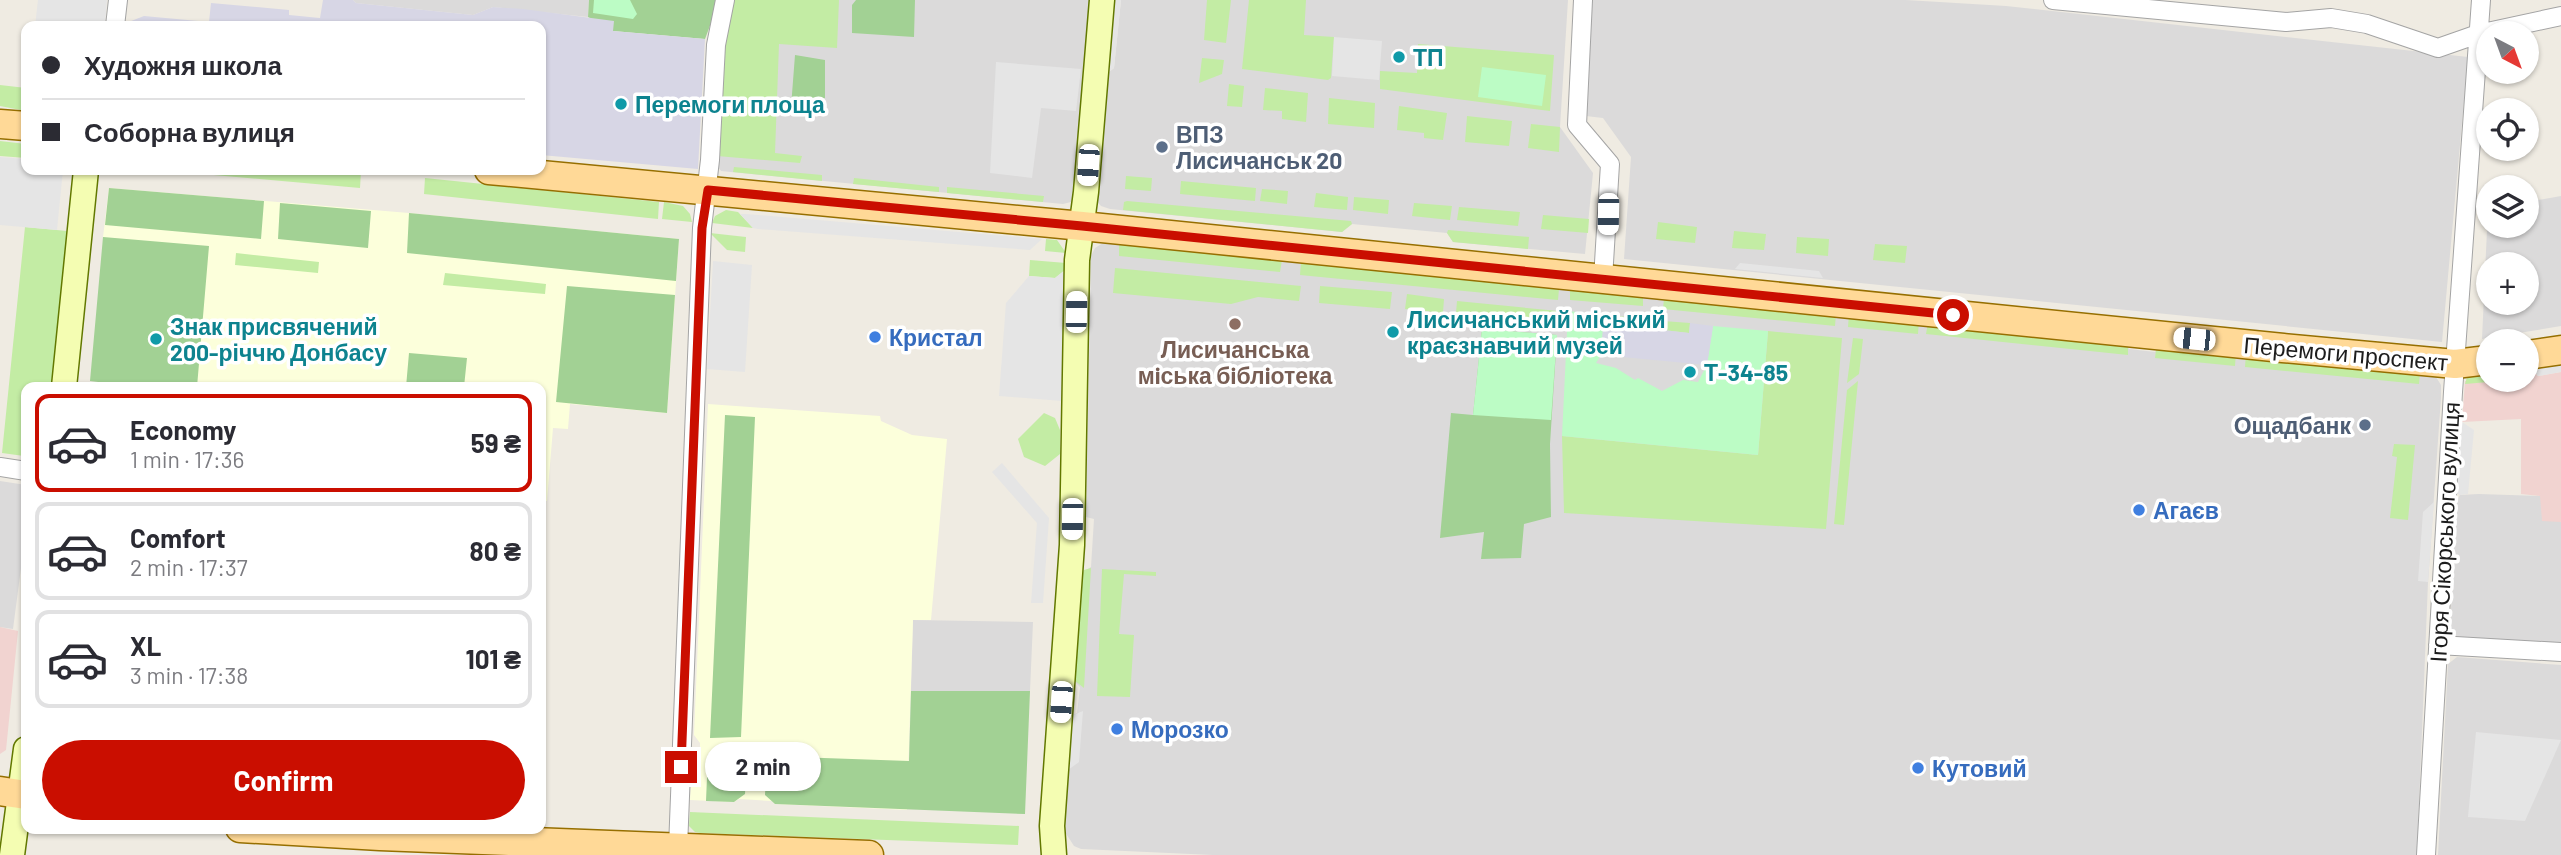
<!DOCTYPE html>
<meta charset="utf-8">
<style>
body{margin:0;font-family:Barlow,sans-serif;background:#f7f7f7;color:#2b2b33;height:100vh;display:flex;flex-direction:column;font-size:26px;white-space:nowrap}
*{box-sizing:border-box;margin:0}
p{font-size:23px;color:#7c7c81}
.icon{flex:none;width:38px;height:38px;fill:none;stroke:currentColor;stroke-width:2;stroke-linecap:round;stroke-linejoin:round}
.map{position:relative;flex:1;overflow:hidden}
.details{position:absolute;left:21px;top:382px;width:525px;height:452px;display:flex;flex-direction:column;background:#fff;border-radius:14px;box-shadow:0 2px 5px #0004}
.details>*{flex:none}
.banner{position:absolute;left:21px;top:21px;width:525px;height:154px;border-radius:14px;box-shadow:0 2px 5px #0004;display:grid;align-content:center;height:154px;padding:0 21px;background:#fff}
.needle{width:46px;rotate:139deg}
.fabs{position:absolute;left:2476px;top:21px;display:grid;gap:14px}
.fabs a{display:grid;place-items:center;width:63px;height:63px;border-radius:50%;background:#fff;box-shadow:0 2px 5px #0004;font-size:35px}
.end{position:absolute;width:32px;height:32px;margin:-16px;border:9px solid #ca0e00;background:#fff;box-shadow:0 0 0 4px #fff}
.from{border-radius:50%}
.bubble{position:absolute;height:49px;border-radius:24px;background:#fff;box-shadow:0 2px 5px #0004;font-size:23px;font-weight:700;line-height:49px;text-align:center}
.car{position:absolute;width:21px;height:42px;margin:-21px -10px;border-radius:9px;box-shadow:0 0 5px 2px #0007;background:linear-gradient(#fff 24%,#345 0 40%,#fff 0 76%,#345 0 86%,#fff 0)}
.banner b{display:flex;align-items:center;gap:24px;height:66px;font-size:26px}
.banner b+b{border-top:2px solid #e1e1e2}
.banner i{width:18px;height:18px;background:#2b2b33}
ul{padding:12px 0 0;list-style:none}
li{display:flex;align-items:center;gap:21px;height:98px;margin:0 14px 10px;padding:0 7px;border:4px solid #e1e1e2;border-radius:14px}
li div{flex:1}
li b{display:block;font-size:26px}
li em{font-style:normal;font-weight:700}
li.on{border-color:#ca0e00}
li>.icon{width:63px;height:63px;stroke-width:1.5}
.button{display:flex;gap:14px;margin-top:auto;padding:14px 21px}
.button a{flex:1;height:80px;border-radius:42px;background:#ca0e00;color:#fff;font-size:28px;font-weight:700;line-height:80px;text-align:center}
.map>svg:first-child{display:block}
.residential{fill:#dbdada;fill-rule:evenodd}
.commercial{fill:#f1d3d0}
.education{fill:#fcffdb}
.grass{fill:#c3eca4}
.forest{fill:#a2d194}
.park{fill:#bcfcc5}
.parking{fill:#e5e5e5}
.plaza{fill:#d7d6e5}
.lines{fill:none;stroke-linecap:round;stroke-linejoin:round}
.street-casing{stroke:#a4a4a4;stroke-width:20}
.secondary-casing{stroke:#627800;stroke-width:27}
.primary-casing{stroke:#966f00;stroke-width:31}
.street{stroke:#fff;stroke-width:18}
.secondary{stroke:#f4fdb2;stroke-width:24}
.primary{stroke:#ffd997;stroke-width:28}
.route{stroke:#ca0e00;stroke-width:9}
.culture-dot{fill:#0f9aa8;stroke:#fff;stroke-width:2.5}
.service-dot{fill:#5c6f8a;stroke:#fff;stroke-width:2.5}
.education-dot{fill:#8d6e63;stroke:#fff;stroke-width:2.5}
.shop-dot{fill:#3f7fe0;stroke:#fff;stroke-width:2.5}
.labels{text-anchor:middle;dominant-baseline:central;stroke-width:7;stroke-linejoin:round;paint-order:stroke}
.culture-label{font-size:23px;font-weight:bold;fill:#0d838f;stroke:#fff;text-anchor:start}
.service-label{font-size:23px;font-weight:bold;fill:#4e5e75;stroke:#fff;text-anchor:start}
.shop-label{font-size:23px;font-weight:bold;fill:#366cbe;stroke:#fff;text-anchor:start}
.education-label{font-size:23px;font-weight:bold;fill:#785e54;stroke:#fff}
.street-label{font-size:23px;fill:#1d1d1d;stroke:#fff}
</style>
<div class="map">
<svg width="2561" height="855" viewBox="0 0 2561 855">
<rect width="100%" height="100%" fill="#efebe2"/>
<!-- residential -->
<path class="residential" d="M353,0H589L588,17L493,7L473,15L356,3Z
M728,0H1093L1088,69L1083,73L1082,91L1085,96L1077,196L1071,202L1063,204L721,171L716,164Z
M1121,0H1568L1560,127L1593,173L1585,254L1453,242L1447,233L1352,224L1342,232L1110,209L1101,206L1094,198L1104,76L1114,68Z
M1590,0H1906L2006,6L2468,57L2442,342L1624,259L1631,157L1603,118L1586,116Z
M2561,196V326L2482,339L2488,208V226H2527V202ZM2488,264H2527V303H2488Z
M1103,243L2128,346L2129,349L2155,352L2158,348L2430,373L2436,377L2441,385V398L2428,582L2417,855H1213L1081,849L1074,846L1065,832L1071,716L1077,713L1080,687L1075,682L1083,572L1091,567L1094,519L1086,517L1091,256L1095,248Z
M0,481L26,485L21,568L13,629L0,627Z
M2479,494L2540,496L2561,522V647L2452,639L2450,634L2455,504L2460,495Z
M913,620L1033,622L1030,691H911Z
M2457,657L2561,665V855H2438L2448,664Z"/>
<!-- commercial -->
<path class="commercial" d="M2530,367L2538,376L2561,372V522L2542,521L2540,496L2521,494V419L2462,422L2465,381L2527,380V368Z
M0,627L18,631L6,750L0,754Z"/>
<!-- education -->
<path class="education" d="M109,188L409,213L679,239L667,413L570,404L568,429L553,428L547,501H543L541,532V387H181L103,237Z
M708,404L880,416L881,421L912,435L947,439L931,620H913L907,810L775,804L772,801L739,799L734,802L690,800L692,765L700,754V743L694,735Z"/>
<!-- grass -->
<path class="grass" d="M728,0H839L837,48L779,44L775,153L802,156L800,163L717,156L723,44Z
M1207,0H1231L1226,43L1204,40Z
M1249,0H1306L1304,35L1334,37L1331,78L1328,80L1242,69Z
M1418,44L1554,55L1550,111L1380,89V71L1417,73Z
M1202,58L1224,60L1222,74L1199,83Z
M1229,84L1244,86L1242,107L1227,106Z
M0,85L26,88V111L0,106Z
M1265,88L1308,93L1306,122L1282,119V111L1263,110Z
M1329,98L1375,103L1374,128L1328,124Z
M1399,106L1447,113L1443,140L1424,138V133L1397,130Z
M1467,116L1512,121L1509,146L1465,142Z
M1531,124L1560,127L1559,152L1528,148Z
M0,141L26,144V158L0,156Z
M734,167L822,175V181L733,172Z
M157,170H347L361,171L360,188Z
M1126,176L1152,178L1151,191L1125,189Z
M425,178L659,202L658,219L424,194Z
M854,178L939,187V192L853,184Z
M1181,181L1256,188L1255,201L1180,194Z
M947,187L1044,196L1043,202L947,193Z
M1262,189L1288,191L1287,204L1260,201Z
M1316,193L1348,197L1347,210L1314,207Z
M1354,197L1389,200L1388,214L1353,210Z
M1127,201L1351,221L1352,224L1342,232L1123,210L1124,202Z
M664,202L683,206L690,214L692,222L662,219Z
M1414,203L1452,206L1450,220L1412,216Z
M1459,207L1520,212L1518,226L1457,220Z
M726,210L738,212L753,228L712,223L715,216Z
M1543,215L1589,219L1588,233L1541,229Z
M1658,222L1697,227L1695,243L1656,239Z
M25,227L67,231L54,387H26V456H24L2,453Z
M1448,230L1529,237L1528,249L1453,242L1447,233Z
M1734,231L1766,234L1764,250L1732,248Z
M710,233L746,237L745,252L727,250Z
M1797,237L1829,239L1828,256L1796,253Z
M1046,239L1057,240L1066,253L1045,251Z
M1119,243L1282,260L1280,272L1119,256Z
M1875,244L1907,246L1905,263L1873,260Z
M236,253L319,262L318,273L235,265Z
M1030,260L1066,263L1065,270L1055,278L1029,276Z
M1301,262L1559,289L1558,300L1300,275Z
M1115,268L1301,286L1299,301L1258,297L1231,304L1113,293Z
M445,273L546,284L545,294L443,285Z
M1320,286L1392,292L1390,309L1319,303Z
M1570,290L1643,296V306L1570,300Z
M1407,294L1444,299L1443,313L1405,309Z
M1664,298L1836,314L1835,326L1663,309Z
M1457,301L1558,311L1557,324L1456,313Z
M1849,314L1919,321L1918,334L1848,327Z
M1618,316L1644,319V328L1617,325Z
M1663,321L1690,323L1689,333L1663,330Z
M1928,322L2128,346V355L1926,334Z
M1768,331L1842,338L1826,529L1564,513L1562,436L1758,455Z
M1853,338L1863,339L1859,374L1847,383Z
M2160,347L2236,353L2235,366L2155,358L2156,350Z
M2246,354L2420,372L2419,384L2245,367Z
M2488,370V380L2500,381L2465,384L2467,377Z
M1858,381L1844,525L1834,524L1847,390Z
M1044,413L1055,418L1060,430V454L1045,466L1024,457L1018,439Z
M2394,444L2415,445L2408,520L2390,518L2397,457L2392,456Z
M1091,568L1084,688L1074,680L1082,575L1084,570Z
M1102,569L1156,572V576L1124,574L1119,634L1134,635L1130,697L1097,696Z
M690,812L1019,826L1018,845L700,833L695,832L689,826Z"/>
<!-- forest -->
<path class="forest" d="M589,0H716L714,15L705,39L613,31L588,17Z
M856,0H915L914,37L852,33V5Z
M795,55L825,60V98L791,107Z
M109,188L264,201L261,239L105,225Z
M280,203L371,211L368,248L278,239Z
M409,213L679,239L676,281L407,253Z
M103,237L209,246L197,387H140L90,381Z
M567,286L675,295L667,413L556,402Z
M1482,329L1557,335L1550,444L1551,517L1524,524L1521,558L1481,559L1484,532L1440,538L1451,413L1473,415Z
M409,353L467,358L464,387H406Z
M725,415L755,417L741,737L710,738Z
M911,691H1030L1025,814L775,804L765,795L767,756L909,761Z
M708,754L747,755L745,794L734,802L706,801Z"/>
<!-- park -->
<path class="park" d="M594,0H630L637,14L633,19L593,13Z
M1482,67L1546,75L1542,106L1478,97Z
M1568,311L1604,315L1601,355L1596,363L1616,368L1635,380L1638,378L1662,391L1683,380L1698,382L1707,365L1713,326L1768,331L1758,455L1562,436Z
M1482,329L1557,335L1551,420L1473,415Z"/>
<!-- parking -->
<path class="parking" d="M38,0H107L105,26H35Z
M1110,0H1121L1114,68L1104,76Z
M1334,37L1382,41L1379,80L1332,76Z
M996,62L1081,69L1076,111L1041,108L1032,178L990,173Z
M0,157L26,159V170H63L57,230L0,225Z
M740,214H746L1042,239L1030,250L758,229L753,228Z
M713,261L752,265L745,372L707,369Z
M1740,263L1819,271L1823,278L1735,269Z
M1065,270L1062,401L999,396L1006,303L1029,276L1055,278Z
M2561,362V372L2538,376L2530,367Z
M2462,422L2474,430L2468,494L2460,495L2456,493Z
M1002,463L1049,518L1043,603H1031L1037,523L992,472Z
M2434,502L2428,582L2418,581L2423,512Z
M1083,711L1079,762L1068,770L1071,716Z
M2476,732L2561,740L2525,821L2468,817Z"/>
<!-- plaza -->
<path class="plaza" d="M323,0H353L356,3L473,15L493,7L523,9L614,21L613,31L705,39L698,169L541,155V26H125L126,23L144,16L209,22L211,3L289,10V15L320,18Z
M1604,315L1618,316L1617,325L1643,328L1644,319L1663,321V330L1689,333L1690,323L1713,326L1707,365L1601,355Z"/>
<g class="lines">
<defs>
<path id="street" d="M1583,0L1577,125L1610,164L1603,279
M2053,0L2286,22L2331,18L2367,24L2438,48L2478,34L2561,16
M115,26L118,0
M0,467L26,471
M2438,645L2561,652
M678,848L702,228L710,160L716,45L725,0
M2426,855L2453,392L2481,0"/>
<path id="secondary" d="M64,387L86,170
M12,855L26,749
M1054,855L1052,826L1072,545L1077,260L1086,192L1102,0"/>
<path id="primary" d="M0,124L26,126
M489,170L1082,226L2283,348L2455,364L2488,360
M2527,355L2561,350
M0,791L26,795
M240,828L380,836L869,855"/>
</defs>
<!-- street casing -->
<use href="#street" class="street-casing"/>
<!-- secondary casing -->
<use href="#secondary" class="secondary-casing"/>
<!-- primary casing -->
<use href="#primary" class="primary-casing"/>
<!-- street -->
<use href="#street" class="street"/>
<!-- secondary -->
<use href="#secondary" class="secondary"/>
<!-- primary -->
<use href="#primary" class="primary"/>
</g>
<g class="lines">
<!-- route -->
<path class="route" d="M681,767L702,228L708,190L1082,226L1953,315"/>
</g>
<!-- markers -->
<g class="culture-dot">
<circle cx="1399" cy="57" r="7"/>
<circle cx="621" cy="104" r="7"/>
<circle cx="1393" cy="332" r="7"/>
<circle cx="156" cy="339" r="7"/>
<circle cx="1690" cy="372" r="7"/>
</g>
<g class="service-dot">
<circle cx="1162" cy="147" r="7"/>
<circle cx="2365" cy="425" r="7"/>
</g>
<circle class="education-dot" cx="1235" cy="324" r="7"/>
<g class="shop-dot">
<circle cx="875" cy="337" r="7"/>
<circle cx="2139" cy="510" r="7"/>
<circle cx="1117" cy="729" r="7"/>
<circle cx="1918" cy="768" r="7"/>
</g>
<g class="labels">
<!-- culture labels -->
<g class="culture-label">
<text x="1413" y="57">ТП</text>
<text x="635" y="104">Перемоги площа</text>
<text x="1407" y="319">Лисичанський міський<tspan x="1407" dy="26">краєзнавчий музей</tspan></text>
<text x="170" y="326">Знак присвячений<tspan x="170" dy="26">200-річчю Донбасу</tspan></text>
<text x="1704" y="372">Т-34-85</text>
</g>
<!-- service labels -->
<g class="service-label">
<text x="1176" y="134">ВПЗ<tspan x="1176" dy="26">Лисичанськ 20</tspan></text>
<text x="2351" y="425" text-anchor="end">Ощадбанк</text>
</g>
<!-- shop labels -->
<g class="shop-label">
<text x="889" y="337">Кристал</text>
<text x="2153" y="510">Агаєв</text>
<text x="1131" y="729">Морозко</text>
<text x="1932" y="768">Кутовий</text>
</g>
<!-- education labels -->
<g class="education-label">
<text x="1235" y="349">Лисичанська<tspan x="1235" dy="26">мiська бiблiотека</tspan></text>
</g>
<!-- street labels -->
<g class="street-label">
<text transform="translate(2346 353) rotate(5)">Перемоги проспект</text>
<text transform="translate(2444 532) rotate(-87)">Ігоря Сікорського вулиця</text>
</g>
</g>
</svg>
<div class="fabs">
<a><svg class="needle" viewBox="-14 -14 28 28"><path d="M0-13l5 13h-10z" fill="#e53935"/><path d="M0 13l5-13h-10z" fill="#7c7c81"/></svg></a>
<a><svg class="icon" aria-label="locate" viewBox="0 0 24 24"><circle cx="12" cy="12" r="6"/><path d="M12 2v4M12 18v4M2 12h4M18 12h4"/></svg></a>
<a><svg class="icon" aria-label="layers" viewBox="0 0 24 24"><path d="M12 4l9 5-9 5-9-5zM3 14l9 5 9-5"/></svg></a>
<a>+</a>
<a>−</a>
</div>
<i class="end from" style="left:1953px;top:315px"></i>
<i class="end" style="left:681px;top:767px"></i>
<div class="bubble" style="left:705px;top:742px;width:116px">2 min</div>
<i class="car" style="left:1088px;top:165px;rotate:184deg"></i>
<i class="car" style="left:1608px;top:214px;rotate:181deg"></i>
<i class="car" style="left:1076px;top:312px;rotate:1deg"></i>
<i class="car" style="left:2194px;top:339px;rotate:276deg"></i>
<i class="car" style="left:1072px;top:519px;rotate:181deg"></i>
<i class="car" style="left:1061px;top:702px;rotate:184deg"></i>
<div class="banner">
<b><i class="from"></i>Художня школа</b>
<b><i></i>Соборна вулиця</b>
</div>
<section class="details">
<ul>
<li class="on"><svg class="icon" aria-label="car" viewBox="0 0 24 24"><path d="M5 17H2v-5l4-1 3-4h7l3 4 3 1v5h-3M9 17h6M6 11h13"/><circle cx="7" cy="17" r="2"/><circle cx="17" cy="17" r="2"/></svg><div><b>Economy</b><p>1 min · 17:36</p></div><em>59 ₴</em></li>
<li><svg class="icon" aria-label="car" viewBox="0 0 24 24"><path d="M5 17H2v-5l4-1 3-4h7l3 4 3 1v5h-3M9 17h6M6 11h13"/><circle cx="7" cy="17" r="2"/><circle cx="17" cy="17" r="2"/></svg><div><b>Comfort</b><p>2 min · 17:37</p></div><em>80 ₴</em></li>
<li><svg class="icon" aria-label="car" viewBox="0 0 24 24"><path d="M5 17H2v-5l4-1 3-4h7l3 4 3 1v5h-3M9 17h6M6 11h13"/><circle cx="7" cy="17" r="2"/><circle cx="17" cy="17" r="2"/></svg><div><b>XL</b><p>3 min · 17:38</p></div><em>101 ₴</em></li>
</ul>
<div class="button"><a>Confirm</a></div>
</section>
</div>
